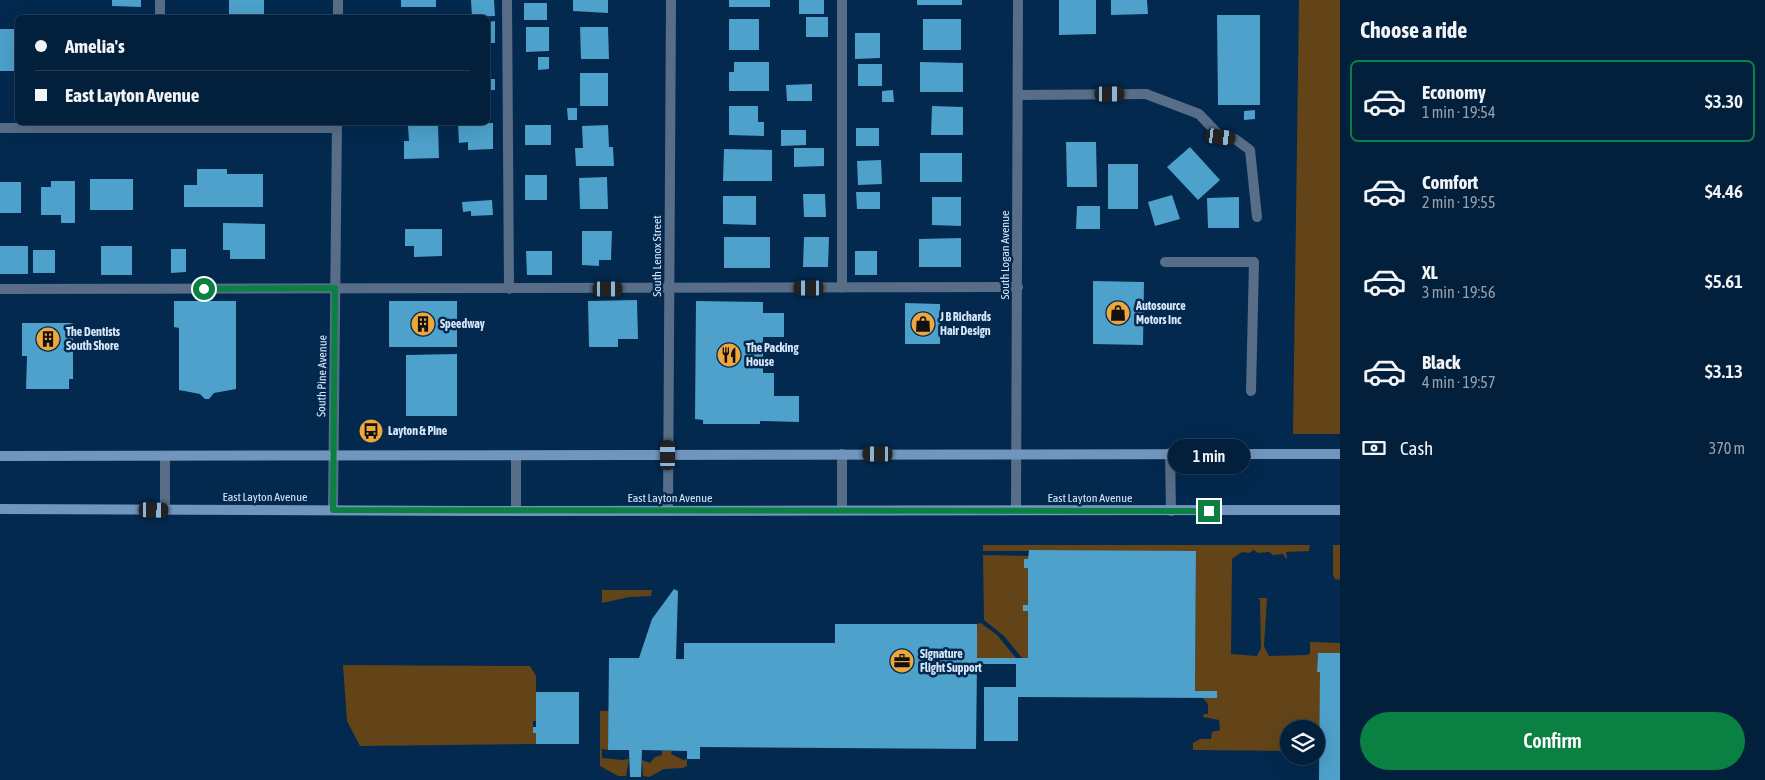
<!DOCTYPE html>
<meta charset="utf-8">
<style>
body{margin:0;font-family:"Asap Condensed",sans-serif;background:#0c2742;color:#f1f3f6;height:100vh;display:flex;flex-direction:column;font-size:19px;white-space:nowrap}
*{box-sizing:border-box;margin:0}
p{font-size:16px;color:#96a2af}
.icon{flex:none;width:28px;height:28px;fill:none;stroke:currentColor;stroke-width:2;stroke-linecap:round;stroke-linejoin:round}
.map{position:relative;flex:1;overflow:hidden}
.sheet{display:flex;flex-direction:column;background:#021f3b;width:425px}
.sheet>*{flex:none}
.banner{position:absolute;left:15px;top:15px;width:475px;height:110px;border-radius:8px;box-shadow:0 5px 20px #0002,0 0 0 1px #233d55;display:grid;align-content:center;height:110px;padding:0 20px;background:#021f3b}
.tools{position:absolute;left:1280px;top:720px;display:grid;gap:10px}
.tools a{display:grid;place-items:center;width:45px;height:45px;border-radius:50%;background:#021f3b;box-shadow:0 5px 20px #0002,0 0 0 1px #233d55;font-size:25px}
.end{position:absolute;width:22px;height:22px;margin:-11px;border:6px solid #0b8043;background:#fff;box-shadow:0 0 0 2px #fff}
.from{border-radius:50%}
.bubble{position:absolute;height:35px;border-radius:18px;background:#021f3b;box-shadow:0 5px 20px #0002,0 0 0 1px #233d55;font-size:16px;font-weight:600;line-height:35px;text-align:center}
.car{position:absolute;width:15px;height:30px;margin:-15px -8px;border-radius:6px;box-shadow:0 0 4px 1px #0007;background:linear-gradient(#222 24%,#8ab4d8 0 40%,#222 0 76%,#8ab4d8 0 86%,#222 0)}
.banner b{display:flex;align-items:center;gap:18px;height:48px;font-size:19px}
.banner b+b{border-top:1px solid #233d55}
.banner i{width:12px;height:12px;background:#f1f3f6}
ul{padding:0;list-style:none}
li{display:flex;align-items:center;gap:15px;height:82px;margin:0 10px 8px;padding:0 10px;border:2px solid transparent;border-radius:8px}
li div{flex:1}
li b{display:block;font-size:19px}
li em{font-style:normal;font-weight:600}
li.active{border-color:#0b8043}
li>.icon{width:45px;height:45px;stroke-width:1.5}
h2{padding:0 20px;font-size:22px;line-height:60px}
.pay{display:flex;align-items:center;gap:12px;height:55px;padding:0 20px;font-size:19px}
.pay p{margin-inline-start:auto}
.primary-button{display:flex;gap:10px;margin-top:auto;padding:10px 20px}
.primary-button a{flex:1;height:58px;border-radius:30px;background:#0b8043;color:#fff;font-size:20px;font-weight:600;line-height:58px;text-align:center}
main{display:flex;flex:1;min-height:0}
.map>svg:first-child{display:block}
.green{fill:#634419}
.building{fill:#4da1cb}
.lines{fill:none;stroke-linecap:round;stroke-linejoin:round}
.service{stroke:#586e88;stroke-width:10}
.minor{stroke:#586e88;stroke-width:10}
.secondary{stroke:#7295be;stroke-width:10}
.route{stroke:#0b8043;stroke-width:6}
.labels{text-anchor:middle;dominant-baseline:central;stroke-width:5;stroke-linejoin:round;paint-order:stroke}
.street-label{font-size:12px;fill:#d7e7f9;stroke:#03294f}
.poi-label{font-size:12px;font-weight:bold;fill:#d7e7f9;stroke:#03294f;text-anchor:start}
</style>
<main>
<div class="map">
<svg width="1340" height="780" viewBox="0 0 1340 780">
<rect width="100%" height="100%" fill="#03294f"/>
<!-- green -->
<path class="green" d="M1299,0H1340V434H1293Z
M983,545H1310L1309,551L1286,552L1287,560L1283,554L1273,555L1269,552L1258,553L1254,550L1249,553L1242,552L1232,559L1231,654L1257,656L1261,648L1260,600L1258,598H1267L1264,646L1269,656L1306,655L1310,654V642L1340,643V653H1318L1317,672H1320V751H1316V729H1289V751L1193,750V743L1200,739H1211L1212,732L1220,730L1219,720L1203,717L1204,714H1208V704L1203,698H1217V691H1195L1196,551H983Z
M1333,545H1340V580L1335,579L1333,575Z
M983,555L1029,556L1028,605H1023V611H1028V658H1022L1004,636L984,620Z
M602,590H652L651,596L629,597L602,603Z
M981,623L997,635L1016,658H977V624Z
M343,665L530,666L536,676V721H533V732L536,733V744L360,746L347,721Z
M600,711H609L608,750L602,749V758L622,760L629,759L626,776H618L600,766Z
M662,751H672L671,754L683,760L687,759V766L683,768L664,769L649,777L643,776L642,760L650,763L655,757L662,755Z"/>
<!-- building -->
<path class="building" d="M112,0H141V7L112,6Z
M229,0H264V18H229Z
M401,0H436V7H401Z
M471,0H494L495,16L472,17Z
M573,0H608V13L573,11Z
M729,0H770V7H729Z
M799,0H824V14H799Z
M917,0H962V5H917Z
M1059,0H1096V34L1059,35Z
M1111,0H1147L1148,14L1111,15Z
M524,3H547V20H524Z
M1217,15H1260V105H1218Z
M806,17H828V37H806Z
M729,19H759V50H729Z
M923,19H961V50H923Z
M495,21V43H488V22Z
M526,27H549V51L526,52Z
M580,27H608L609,59H581Z
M0,29H18V71H0Z
M855,33H880V58L855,59Z
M538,57H549V69L538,70Z
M734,62H769V91H729V72H734Z
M920,62L963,63V92H920Z
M858,64H882V86H858Z
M580,73H608V106H580Z
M488,79H495V90H488Z
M812,84V101H787L786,85Z
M893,90L894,102H882V91Z
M729,106H758V122H764V136L729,135Z
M932,106L963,107V135H931Z
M567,108H577V120H568Z
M1255,110V119L1244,120V111Z
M493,123V149L468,150V142L459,143L458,124Z
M438,125L439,158L404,159V141H409L408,126Z
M525,125H551V145H525Z
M608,125L609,147H613L614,166H576L575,148H583L582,126Z
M856,128H879V146H856Z
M781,130H806V145L781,146Z
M1066,142H1096L1097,187H1067Z
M1190,147L1220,180L1198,200L1167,167Z
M794,148H824V166L794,167Z
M724,149L772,150V181H723Z
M920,153H962V182H920Z
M881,160L882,184L858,185L857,161Z
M1108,164H1138V209H1108Z
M197,169H227V174H263V207H184V185H197Z
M525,175H547V200H525Z
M607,177L608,209H580L579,178Z
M90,179H133V210H90Z
M51,181H75V223H61V215H41V187H51Z
M0,182H21V213H0Z
M856,192H880V209H857Z
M803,194H825L826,217H804Z
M1172,195L1180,219L1155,226L1148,202Z
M723,196H756V225L723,224Z
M932,197H961V226L932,225Z
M1239,197V228H1208L1207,198Z
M492,200L493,215L471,216V211L463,212L462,202Z
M1077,206H1100V229H1076Z
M223,223L265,224V259H230V250H223Z
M405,229H442V256L414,257V246H405Z
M582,231H612L611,260H599V266L582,265Z
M724,237H770V268H724Z
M804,237H829L828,267H803Z
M961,238V267H919V239Z
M0,246H28V274H0Z
M101,246H132V275H101Z
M171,249H186V272L171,273Z
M33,250H55V273H33Z
M526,251H552V275H527Z
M855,251H877V275H855Z
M1093,281L1144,282L1143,345L1093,344Z
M637,300L638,339H618V347H589L588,301Z
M174,301H236V389L214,393L209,399H205L200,394L179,390V328L174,327Z
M389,301H457V347H389Z
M696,301L763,302V313H784V337H763V373H774V396H799V422L760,421V424H703V420L695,419Z
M905,303L940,304V344H905Z
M22,323H73V379H69V389H26L27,356H22Z
M457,354V416H406V355Z
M1029,550L1196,551L1195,691H1217V698L1018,697V741H984V687H1016V664H977L976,749L700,747V759H687V751L642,750L641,777H630L629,750H608L609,658H639L652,619L674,589L678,591L676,659H684V643H835V624H977V658H1028V611H1023V605H1028V568H1024V559H1028Z
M1318,653H1340V780H1319L1320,672H1317Z
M536,692H579V744H536V733H533V727H536Z"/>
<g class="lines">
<!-- service -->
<path class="service" d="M507,0L509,289
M842,0V288
M160,18V0
M1146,94L1199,114L1221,137L1235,139L1250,150L1257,217
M1165,262H1254L1251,391
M0,289L1018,287
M1170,453L1171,511
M842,454V510
M165,510V456
M516,511V456"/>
<!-- minor -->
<path class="minor" d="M338,18V0
M1018,95L1146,94
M0,128H337
M333,510L337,122
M1016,510L1018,0
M668,511L671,0"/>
<!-- secondary -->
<path class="secondary" d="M0,456L1340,454
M0,509L469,511L1340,510"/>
</g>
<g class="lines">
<!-- route -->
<path class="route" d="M204,289L335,288L333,510L1209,511"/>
</g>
<!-- icons -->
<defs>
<symbol id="shop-disc" viewBox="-11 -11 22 22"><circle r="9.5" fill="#efa73d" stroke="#03294f"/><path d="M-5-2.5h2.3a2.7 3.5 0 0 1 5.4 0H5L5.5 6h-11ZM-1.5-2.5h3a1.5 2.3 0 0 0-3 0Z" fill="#111"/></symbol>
<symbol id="building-disc" viewBox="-11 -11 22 22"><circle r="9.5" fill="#efa73d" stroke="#03294f"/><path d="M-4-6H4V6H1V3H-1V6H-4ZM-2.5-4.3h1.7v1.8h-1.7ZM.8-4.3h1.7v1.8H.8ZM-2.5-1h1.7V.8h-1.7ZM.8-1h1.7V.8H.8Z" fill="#111"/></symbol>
<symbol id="restaurant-disc" viewBox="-11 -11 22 22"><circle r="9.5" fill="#efa73d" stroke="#03294f"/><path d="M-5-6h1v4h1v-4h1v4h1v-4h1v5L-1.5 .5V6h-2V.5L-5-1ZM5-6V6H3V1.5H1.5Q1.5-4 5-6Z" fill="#111"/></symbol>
<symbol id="bus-disc" viewBox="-11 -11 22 22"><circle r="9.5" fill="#efa73d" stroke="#03294f"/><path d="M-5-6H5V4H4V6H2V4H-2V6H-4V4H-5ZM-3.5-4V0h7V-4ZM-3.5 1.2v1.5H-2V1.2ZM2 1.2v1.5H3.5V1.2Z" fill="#111"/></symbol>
<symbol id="office-disc" viewBox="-11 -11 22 22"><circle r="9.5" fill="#efa73d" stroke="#03294f"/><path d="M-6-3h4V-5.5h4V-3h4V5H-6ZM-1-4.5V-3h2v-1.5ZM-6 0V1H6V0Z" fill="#111"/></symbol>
</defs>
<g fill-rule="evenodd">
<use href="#shop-disc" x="1104" y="299" width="28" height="28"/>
<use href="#building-disc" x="409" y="310" width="28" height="28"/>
<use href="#shop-disc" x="909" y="310" width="28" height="28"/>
<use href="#building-disc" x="34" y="325" width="28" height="28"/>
<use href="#restaurant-disc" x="715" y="341" width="28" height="28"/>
<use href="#bus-disc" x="357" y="417" width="28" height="28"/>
<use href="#office-disc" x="888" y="647" width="28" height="28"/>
</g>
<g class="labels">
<!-- street labels -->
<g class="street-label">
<text transform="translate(1005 255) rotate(-90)">South Logan Avenue</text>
<text transform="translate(657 256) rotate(-90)">South Lenox Street</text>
<text transform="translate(322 376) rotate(-89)">South Pine Avenue</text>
<text x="265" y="497">East Layton Avenue</text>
<text x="670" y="498">East Layton Avenue</text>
<text x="1090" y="498">East Layton Avenue</text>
</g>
<!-- poi labels -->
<g class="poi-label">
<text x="1136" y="306">Autosource<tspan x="1136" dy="14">Motors Inc</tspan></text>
<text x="940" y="317">J B Richards<tspan x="940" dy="14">Hair Design</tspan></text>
<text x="440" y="324">Speedway</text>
<text x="66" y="332">The Dentists<tspan x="66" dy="14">South Shore</tspan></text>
<text x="746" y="348">The Packing<tspan x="746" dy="14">House</tspan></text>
<text x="388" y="431">Layton &amp; Pine</text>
<text x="920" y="654">Signature<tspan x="920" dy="14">Flight Support</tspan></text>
</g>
</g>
</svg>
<div class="tools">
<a><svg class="icon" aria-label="layers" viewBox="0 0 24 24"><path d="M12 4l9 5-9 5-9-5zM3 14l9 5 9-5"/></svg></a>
</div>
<i class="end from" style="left:204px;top:289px"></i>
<i class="end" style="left:1209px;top:511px"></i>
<div class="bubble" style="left:1168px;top:439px;width:82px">1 min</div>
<i class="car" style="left:1110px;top:94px;rotate:90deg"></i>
<i class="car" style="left:1221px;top:137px;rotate:97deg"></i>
<i class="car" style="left:809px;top:288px;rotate:270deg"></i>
<i class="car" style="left:608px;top:289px;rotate:90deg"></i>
<i class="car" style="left:878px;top:454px;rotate:270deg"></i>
<i class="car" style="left:668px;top:455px;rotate:0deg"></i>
<i class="car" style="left:154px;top:510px;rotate:91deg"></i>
<div class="banner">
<b><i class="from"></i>Amelia's</b>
<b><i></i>East Layton Avenue</b>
</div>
</div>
<section class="sheet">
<h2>Choose a ride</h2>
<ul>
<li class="active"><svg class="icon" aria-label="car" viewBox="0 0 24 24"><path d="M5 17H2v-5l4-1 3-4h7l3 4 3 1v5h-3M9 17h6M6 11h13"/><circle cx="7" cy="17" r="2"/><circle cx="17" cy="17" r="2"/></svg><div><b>Economy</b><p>1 min · 19:54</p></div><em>$3.30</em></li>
<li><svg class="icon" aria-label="car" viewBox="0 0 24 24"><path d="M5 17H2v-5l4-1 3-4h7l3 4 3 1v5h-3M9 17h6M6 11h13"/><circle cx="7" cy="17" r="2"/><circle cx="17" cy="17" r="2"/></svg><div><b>Comfort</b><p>2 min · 19:55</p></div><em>$4.46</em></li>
<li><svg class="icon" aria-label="car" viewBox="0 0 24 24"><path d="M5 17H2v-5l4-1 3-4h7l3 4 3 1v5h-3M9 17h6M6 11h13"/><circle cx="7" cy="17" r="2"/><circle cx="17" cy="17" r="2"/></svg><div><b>XL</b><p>3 min · 19:56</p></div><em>$5.61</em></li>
<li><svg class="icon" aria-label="car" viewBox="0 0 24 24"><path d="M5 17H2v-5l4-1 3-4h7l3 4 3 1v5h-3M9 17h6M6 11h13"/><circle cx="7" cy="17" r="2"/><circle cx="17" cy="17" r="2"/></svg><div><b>Black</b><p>4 min · 19:57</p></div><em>$3.13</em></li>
</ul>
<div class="pay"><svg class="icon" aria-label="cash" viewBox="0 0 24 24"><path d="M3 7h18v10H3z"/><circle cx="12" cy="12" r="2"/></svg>Cash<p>370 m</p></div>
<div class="primary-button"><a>Confirm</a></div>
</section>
</main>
